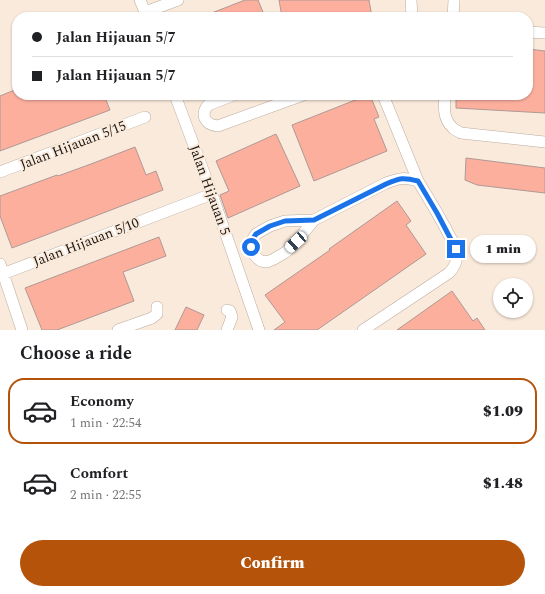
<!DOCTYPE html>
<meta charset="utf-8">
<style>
body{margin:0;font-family:Spectral,serif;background:#f6f6f6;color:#202124;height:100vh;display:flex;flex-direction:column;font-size:15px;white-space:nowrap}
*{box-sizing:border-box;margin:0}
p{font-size:13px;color:#757577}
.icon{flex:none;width:22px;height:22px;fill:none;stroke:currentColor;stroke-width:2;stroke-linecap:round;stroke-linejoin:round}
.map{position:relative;height:330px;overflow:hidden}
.sheet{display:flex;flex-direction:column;background:#fff;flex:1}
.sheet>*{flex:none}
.guide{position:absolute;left:12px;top:12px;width:521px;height:88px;border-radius:16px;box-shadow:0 1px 3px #0004;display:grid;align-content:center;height:88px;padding:0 20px;background:#fff}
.buttons{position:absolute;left:493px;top:278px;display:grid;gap:8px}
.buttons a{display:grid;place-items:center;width:40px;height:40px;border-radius:50%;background:#fff;box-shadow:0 1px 3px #0004;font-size:20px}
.end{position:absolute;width:18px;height:18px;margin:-9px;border:5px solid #1a73e8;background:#fff;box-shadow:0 0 0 2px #fff}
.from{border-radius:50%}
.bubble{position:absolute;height:28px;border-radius:14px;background:#fff;box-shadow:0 1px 3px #0004;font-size:13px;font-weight:800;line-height:28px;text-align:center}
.car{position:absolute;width:12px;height:24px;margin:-12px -6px;border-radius:5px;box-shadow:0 0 3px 1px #0007;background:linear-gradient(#fff 24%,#345 0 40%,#fff 0 76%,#345 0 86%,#fff 0)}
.guide b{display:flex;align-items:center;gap:14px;height:38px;font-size:15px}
.guide b+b{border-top:1px solid #e0e0e0}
.guide i{width:10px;height:10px;background:#202124}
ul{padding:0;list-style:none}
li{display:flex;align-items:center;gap:12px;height:66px;margin:0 8px 6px;padding:0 12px;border:2px solid transparent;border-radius:16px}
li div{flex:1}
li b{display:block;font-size:15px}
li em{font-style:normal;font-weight:800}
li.on{border-color:#b45309}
li>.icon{width:36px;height:36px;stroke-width:1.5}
h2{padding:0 20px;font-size:18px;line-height:48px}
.cta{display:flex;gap:8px;margin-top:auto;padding:8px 20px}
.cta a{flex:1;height:46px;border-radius:24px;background:#b45309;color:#fff;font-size:16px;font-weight:800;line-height:46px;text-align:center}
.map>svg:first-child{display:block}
.building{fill:#fdaf9e;stroke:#ae9994}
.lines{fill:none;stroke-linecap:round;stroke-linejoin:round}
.street-casing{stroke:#bbac9e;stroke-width:12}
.street{stroke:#fff;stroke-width:11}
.route{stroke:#1a73e8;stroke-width:5}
.labels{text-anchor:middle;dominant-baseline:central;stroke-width:4;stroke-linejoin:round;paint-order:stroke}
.street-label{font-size:14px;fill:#1a1510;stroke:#faeadb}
</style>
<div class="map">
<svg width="545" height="330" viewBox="0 0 545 330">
<rect width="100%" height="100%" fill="#faeadb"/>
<!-- building -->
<path class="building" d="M245,0H258L265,17H204V16Z
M279,0H369L372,17H282Z
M528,49L545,51V113L456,108V95H528Z
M17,89V95H104L110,110L0,151V96Z
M368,95H370L379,117L374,119L387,151L314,181L292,125Z
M276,134L300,186L228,218L220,195L229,191L216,161Z
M135,147L146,175L156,171L163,190L12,248L0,216V196L57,175L58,176L91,164Z
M466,158L545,168V193L477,185L465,180Z
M397,201L411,221L406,225L426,254L317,330H274L285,322L265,295L330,250L329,249Z
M159,237L166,256L123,272L134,301L57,330H42L25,288Z
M452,291L473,321L477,318L485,330H397Z
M186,307L204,315L197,330H175Z"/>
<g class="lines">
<defs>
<path id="street" d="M140,0L147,17
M411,0L412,17
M145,12L178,0
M453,17L454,0
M528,32L545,33
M175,95L212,194L259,330
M234,95L208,105C200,115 205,125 218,126L303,95
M383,95L418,181
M445,95C444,106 443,119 452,127C454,130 458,131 461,133L545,142
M0,172L145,117
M314,220L285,221L270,226L256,234L252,240L251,247L252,252L257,258L261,261L267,262L274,259L286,252L296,242L314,220L386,183C400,178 403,177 418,181C428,198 439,215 448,233C452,240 457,248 457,257C456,264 453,269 449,273L363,330
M0,264L22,330
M0,275L212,194
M118,330L152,318L157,314V307
M227,330L232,317L230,311L227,310"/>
</defs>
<!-- street casing -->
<use href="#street" class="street-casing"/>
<!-- street -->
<use href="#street" class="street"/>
</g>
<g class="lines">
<!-- route -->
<path class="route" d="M251,247L252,240L256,234L270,226L285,221L314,220L386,184C400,178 403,177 418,181L437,213L456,249"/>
</g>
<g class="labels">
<!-- street labels -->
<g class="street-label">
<text transform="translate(73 145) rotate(-21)">Jalan Hijauan 5/15</text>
<text transform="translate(210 190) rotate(70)">Jalan Hijauan 5</text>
<text transform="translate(86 242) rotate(-21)">Jalan Hijauan 5/10</text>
</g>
</g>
</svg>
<div class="buttons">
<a><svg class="icon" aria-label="locate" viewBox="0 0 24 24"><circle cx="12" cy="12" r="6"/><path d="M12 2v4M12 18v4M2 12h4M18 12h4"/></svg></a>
</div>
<i class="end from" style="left:251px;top:247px"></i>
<i class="end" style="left:456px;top:249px"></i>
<div class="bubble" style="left:470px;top:235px;width:66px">1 min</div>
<i class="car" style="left:296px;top:242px;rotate:228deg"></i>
<div class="guide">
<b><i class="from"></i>Jalan Hijauan 5/7</b>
<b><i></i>Jalan Hijauan 5/7</b>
</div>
</div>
<section class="sheet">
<h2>Choose a ride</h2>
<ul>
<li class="on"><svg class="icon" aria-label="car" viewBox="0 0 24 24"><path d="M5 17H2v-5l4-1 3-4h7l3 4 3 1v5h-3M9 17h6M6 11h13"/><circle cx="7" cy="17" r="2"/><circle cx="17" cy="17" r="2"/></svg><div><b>Economy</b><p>1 min · 22:54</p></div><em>$1.09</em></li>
<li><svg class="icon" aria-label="car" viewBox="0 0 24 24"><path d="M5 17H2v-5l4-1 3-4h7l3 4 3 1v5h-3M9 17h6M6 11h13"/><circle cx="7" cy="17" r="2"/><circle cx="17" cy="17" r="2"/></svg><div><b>Comfort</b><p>2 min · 22:55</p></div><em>$1.48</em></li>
</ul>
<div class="cta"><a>Confirm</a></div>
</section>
